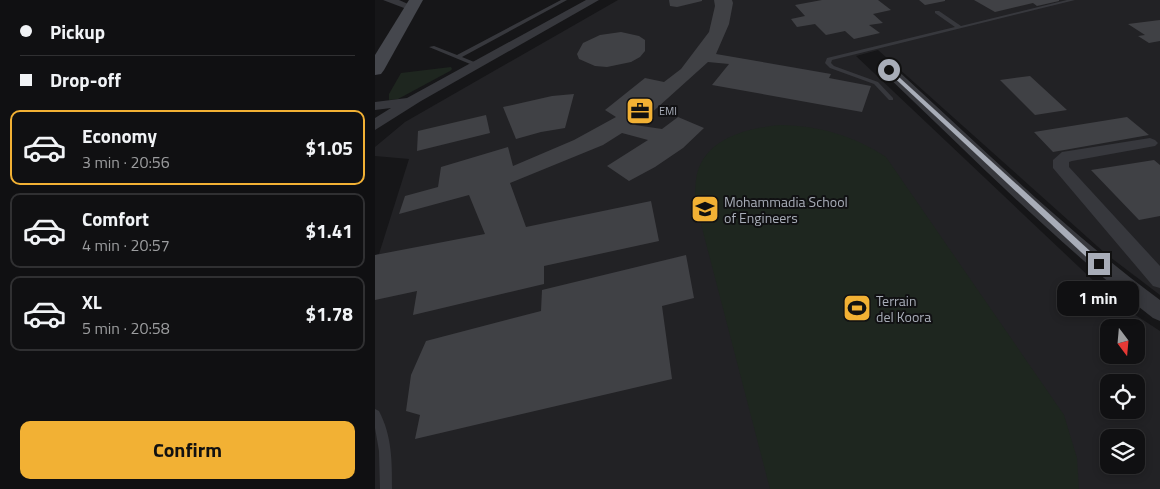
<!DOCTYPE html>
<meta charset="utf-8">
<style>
body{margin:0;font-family:"Titillium Web",sans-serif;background:#1e1e20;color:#f1f3f6;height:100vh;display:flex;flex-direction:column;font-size:19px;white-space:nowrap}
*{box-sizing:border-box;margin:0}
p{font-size:16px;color:#9c9d9f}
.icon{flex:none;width:28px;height:28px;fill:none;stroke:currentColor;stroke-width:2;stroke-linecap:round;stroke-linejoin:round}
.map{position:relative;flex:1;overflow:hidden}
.details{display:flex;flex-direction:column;background:#101012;width:375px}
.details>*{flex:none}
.guide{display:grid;align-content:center;height:110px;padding:0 20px;background:#101012}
.needle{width:32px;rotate:164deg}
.controls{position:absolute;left:725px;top:319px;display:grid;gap:10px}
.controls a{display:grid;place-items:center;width:45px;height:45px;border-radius:10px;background:#101012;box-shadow:0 2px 8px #0003,0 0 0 1px #303032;font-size:25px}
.end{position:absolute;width:22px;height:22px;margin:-11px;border:6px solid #a8adb8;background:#111;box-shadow:0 0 0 2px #111}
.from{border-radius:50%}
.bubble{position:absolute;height:35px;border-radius:10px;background:#101012;box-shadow:0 2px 8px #0003,0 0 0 1px #303032;font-size:16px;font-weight:700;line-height:35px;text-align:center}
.guide b{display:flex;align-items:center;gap:18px;height:48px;font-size:19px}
.guide b+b{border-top:1px solid #303032}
.guide i{width:12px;height:12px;background:#f1f3f6}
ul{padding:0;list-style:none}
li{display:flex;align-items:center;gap:15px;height:75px;margin:0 10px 8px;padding:0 10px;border:2px solid #303032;border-radius:10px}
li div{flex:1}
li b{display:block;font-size:19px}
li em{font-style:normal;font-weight:700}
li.current{border-color:#f2b134}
li>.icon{width:45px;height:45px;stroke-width:1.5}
.action{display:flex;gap:10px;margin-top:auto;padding:10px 20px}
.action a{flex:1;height:58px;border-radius:10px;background:#f2b134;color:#111;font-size:20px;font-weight:700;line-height:58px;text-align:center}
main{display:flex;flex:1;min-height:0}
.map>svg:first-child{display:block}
.built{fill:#222225;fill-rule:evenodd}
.green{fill:#1e261f}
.building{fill:#404145}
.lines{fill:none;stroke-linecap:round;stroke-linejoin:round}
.lane{fill:#37383d;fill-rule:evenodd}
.street{fill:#37383d;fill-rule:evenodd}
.secondary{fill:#45474d;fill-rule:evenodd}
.route{fill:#a8adb8}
.labels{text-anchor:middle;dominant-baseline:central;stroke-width:4;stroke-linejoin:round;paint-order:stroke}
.far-poi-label{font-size:11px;fill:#a8adb8;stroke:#111113;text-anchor:start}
.poi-label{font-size:14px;fill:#a8adb8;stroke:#111113;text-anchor:start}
</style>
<main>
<section class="details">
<div class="guide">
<b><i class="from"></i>Pickup</b>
<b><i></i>Drop-off</b>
</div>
<ul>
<li class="current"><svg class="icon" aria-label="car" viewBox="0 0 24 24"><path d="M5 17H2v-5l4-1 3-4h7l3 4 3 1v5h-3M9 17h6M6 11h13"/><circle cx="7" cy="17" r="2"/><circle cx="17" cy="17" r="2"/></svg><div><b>Economy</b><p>3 min · 20:56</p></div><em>$1.05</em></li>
<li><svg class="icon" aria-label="car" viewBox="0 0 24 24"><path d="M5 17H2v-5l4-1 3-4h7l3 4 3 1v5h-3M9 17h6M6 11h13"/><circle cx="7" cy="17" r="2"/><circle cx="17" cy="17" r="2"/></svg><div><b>Comfort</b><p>4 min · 20:57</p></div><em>$1.41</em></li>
<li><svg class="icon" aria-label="car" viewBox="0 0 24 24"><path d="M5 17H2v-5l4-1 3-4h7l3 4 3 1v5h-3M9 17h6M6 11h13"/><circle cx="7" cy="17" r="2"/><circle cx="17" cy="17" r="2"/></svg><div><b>XL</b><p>5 min · 20:58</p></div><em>$1.78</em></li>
</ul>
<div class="action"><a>Confirm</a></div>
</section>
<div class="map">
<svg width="785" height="489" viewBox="0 0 785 489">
<rect width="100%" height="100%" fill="#161618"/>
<!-- built -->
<path class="built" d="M243,0H785V295L731,254L503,50L481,56L742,303L785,331V489H0V255L4,254L34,159L0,156V147L30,122ZM734,328H761V355H734ZM734,382H761V410H734ZM734,438H761V465H734Z"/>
<!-- green -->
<path class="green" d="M76,67L77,69L75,71L23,99L14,100V94L26,73Z
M405,125C445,126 477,135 511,157L689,415L702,458L704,489H395L320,201C320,193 320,183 322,174C331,138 373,128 405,125Z"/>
<!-- building -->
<path class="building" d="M294,0H327V1L302,7L295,6Z
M339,0H357L358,3L354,24L341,54L456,74L454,78L496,86L487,112L337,85L354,64L333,62L273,116L260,125L287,129L303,117L329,128L308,148L280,167L254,181L232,166L273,140L247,133L228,145L135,183L151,227L276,201L284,241L169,266V284L38,315L42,291L0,300V255L110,234L94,195L24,214L30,196L63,187L66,167L133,147L138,166L199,140L241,117L230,110L270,78L289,82L306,69L334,32L340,6Z
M447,0H503L516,10L498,14L508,23L494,25L505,33L479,39L470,31L451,35L440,24L422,27L416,19L430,16L420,5Z
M544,0H570V1L550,5Z
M599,0H684V1L662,6L658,3L620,12Z
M785,20V41L774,43L763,36L770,35L753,24Z
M246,32L264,36L270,40V51L265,57L256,62L232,67L220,66L204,59L202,54L208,43L225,35Z
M655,76L692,110L660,115L625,80Z
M199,94L190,128L166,132L141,139L128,107L177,96Z
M111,115L115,133L42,151L43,131Z
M752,117L774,135L678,152L659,132Z
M779,160L785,165V216L764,220L716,170Z
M311,255L319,298L287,306L297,379L40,439L45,415L31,411L36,375L51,341L166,311L167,290Z"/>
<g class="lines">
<!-- lane -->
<path class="lane" d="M186,0H192L87,57L104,64V66H100L54,47L59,46L82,55Z
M692,0H700L457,60L456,63L459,66L503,82L518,98V100H514L499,84L455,68L450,63L452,58L580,27L560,13V11H564L586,26Z
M0,409L4,411C17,436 17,461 17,489H5L4,451L0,428Z"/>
<!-- street -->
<path class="street" d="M8,0H24L42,8L37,11Z
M211,0H224L46,101L0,130V118L16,108L0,110V102L32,98Z
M514,66L519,67C606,147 690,230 785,300V321L778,318C682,243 597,157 509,73L507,70L509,67Z
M775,138L780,140L783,143L780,146L697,161L694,162V167L785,266V288L778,286L678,168V160L687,152Z"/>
<!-- secondary -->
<path class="secondary" d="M34,0H48L9,70L6,74L0,75V55Z"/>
</g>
<!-- route -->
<path class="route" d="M514,68L726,261V266H721L512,71Z"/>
<!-- icons -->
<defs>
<symbol id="office-square" viewBox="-11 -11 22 22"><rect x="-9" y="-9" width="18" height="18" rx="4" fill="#f2b134" stroke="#111113"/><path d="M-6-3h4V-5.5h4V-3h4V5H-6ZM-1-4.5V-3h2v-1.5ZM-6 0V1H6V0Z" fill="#111"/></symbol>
<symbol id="university-square" viewBox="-11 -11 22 22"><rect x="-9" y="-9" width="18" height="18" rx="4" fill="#f2b134" stroke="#111113"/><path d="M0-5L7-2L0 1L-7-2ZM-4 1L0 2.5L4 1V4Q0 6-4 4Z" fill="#111"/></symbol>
<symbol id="stadium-square" viewBox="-11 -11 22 22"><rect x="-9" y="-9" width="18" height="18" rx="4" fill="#f2b134" stroke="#111113"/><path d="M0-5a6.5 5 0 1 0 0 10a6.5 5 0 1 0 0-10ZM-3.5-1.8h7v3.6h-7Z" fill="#111"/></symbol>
</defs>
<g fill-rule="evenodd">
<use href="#office-square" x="249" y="95" width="32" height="32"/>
<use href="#university-square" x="314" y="193" width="32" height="32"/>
<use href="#stadium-square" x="466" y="292" width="32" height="32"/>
</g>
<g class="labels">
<!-- far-poi labels -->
<g class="far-poi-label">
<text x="284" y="111">EMI</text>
</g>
<!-- poi labels -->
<g class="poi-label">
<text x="349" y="201">Mohammadia School<tspan x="349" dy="16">of Engineers</tspan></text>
<text x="501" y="300">Terrain<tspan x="501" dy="16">del Koora</tspan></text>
</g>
</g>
</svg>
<div class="controls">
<a><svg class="needle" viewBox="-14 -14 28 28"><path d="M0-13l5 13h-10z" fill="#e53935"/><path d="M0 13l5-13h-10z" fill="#9c9d9f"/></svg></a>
<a><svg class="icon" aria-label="locate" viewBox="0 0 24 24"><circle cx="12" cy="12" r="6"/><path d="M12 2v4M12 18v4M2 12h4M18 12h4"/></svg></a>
<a><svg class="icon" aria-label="layers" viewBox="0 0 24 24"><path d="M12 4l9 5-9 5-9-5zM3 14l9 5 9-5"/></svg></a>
</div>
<i class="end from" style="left:514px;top:70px"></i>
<i class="end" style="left:724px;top:264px"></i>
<div class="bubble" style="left:682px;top:281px;width:82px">1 min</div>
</div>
</main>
